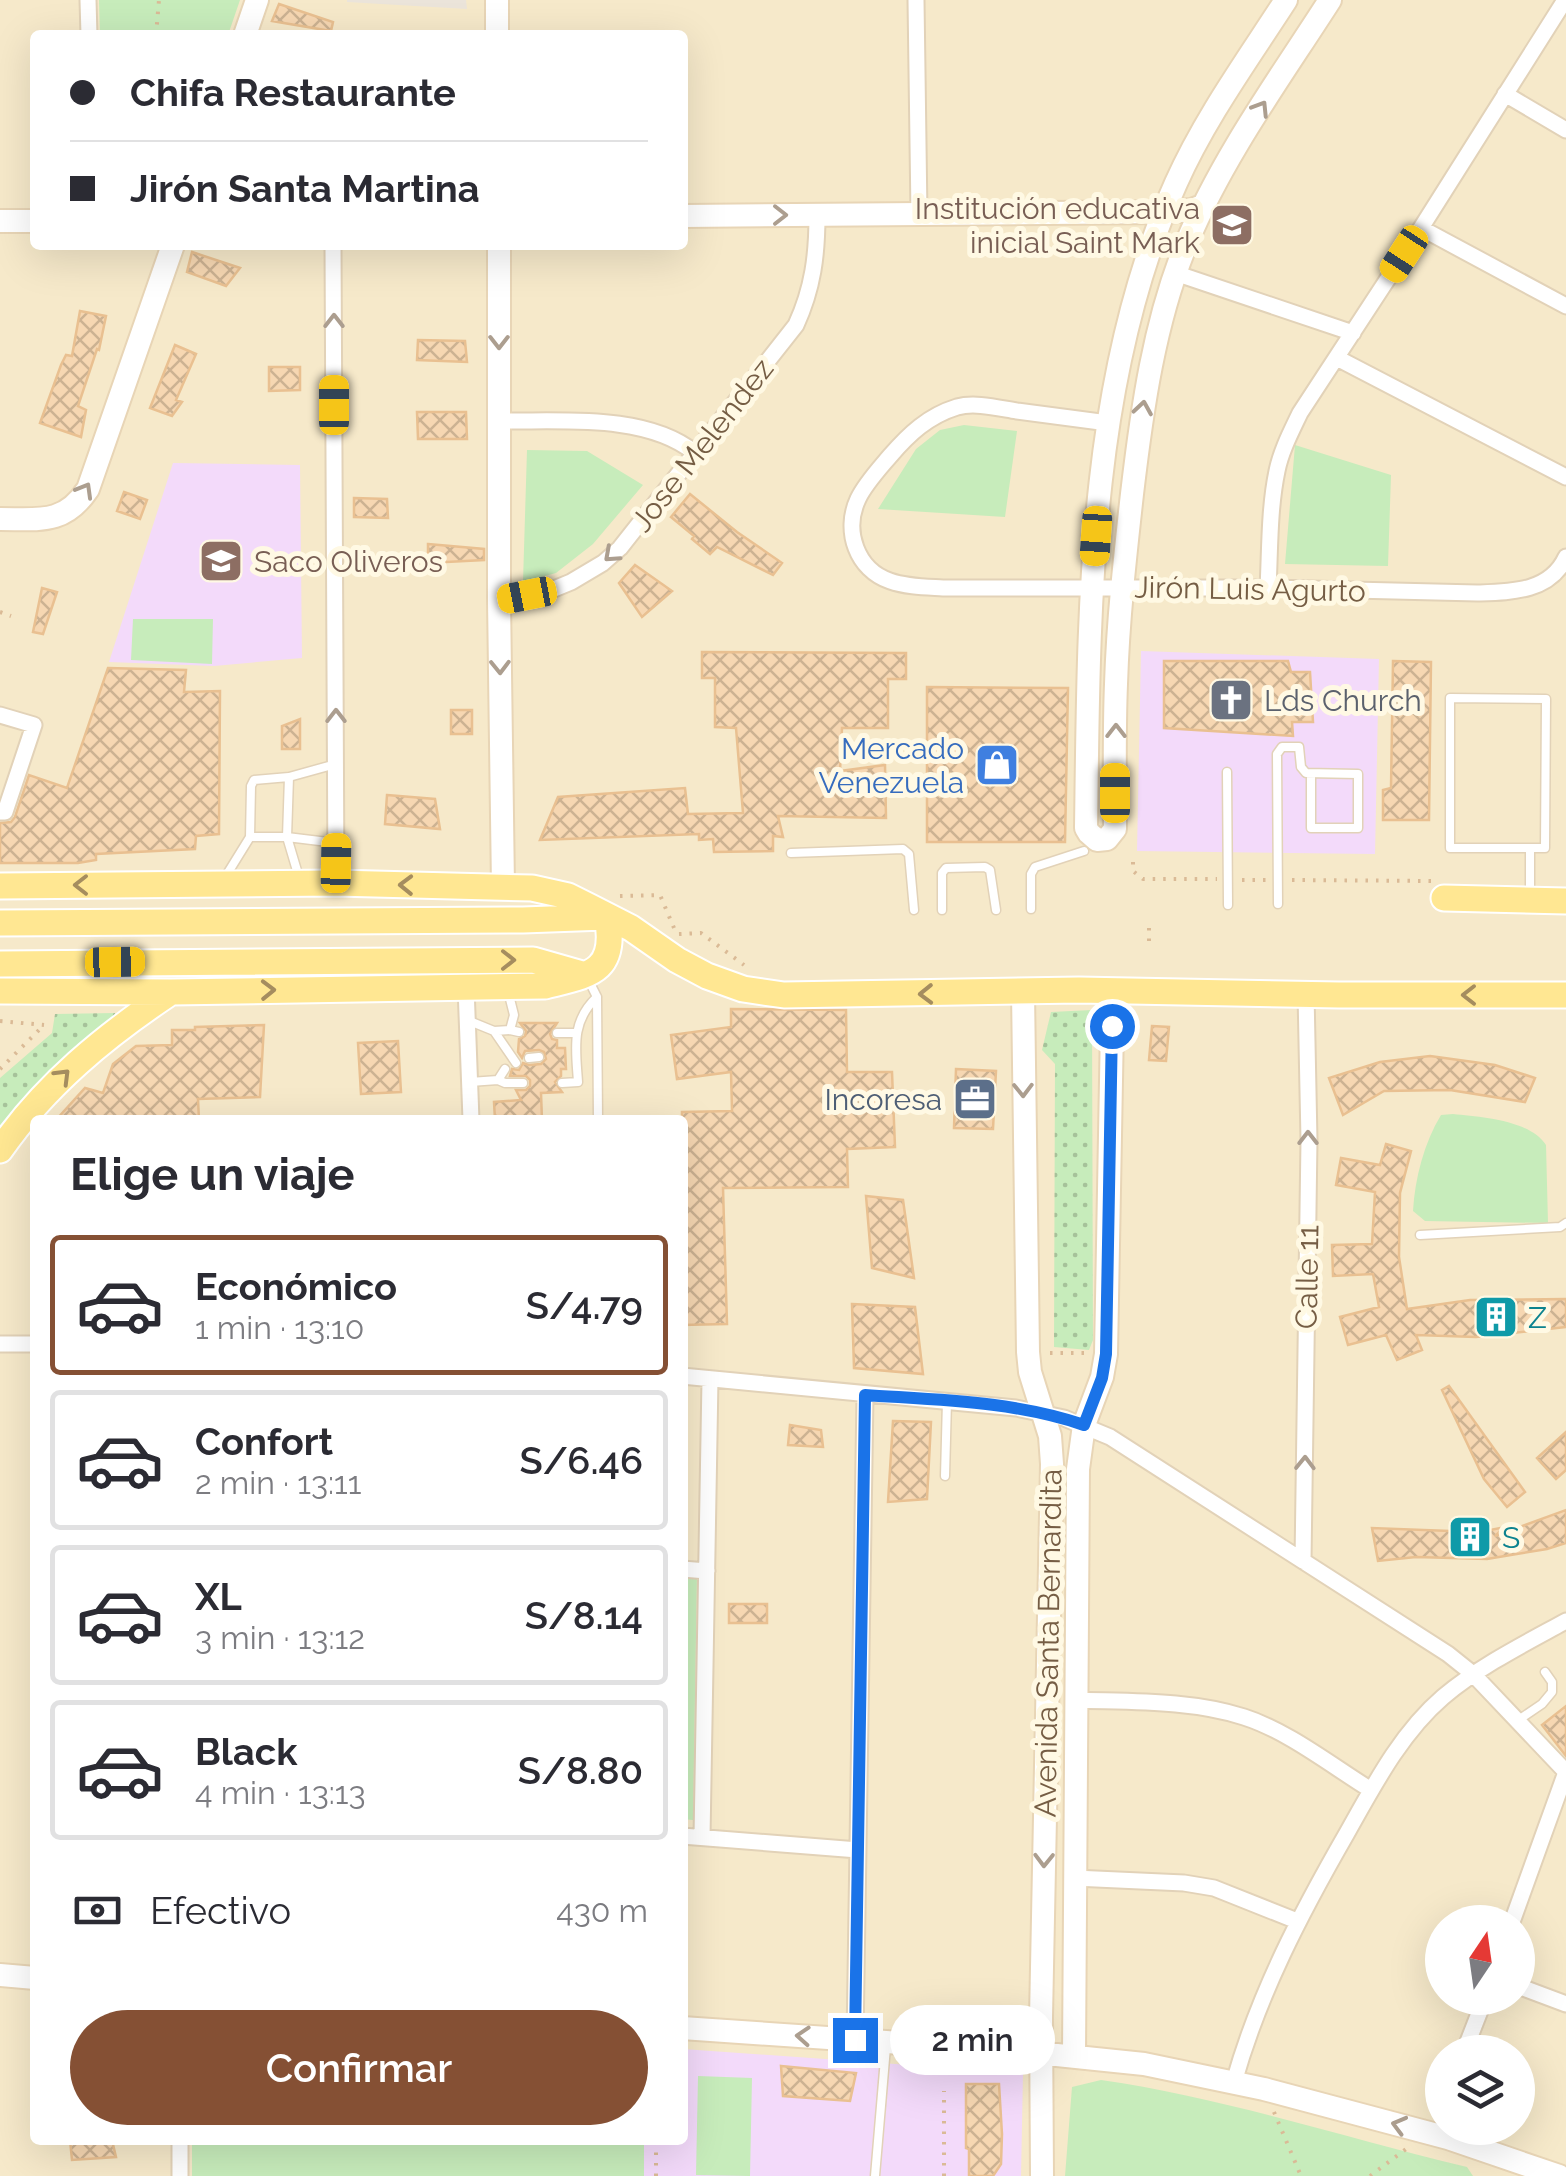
<!DOCTYPE html>
<html lang="es">
<meta charset="utf-8">
<style>
body{margin:0;font-family:Raleway,sans-serif;background:#f2f2f3;color:#2b2b33;height:100vh;display:flex;flex-direction:column;font-size:38px;white-space:nowrap}
*{box-sizing:border-box;margin:0}
p{font-size:32px;color:#7c7c81}
.icon{flex:none;width:55px;height:55px;fill:none;stroke:currentColor;stroke-width:2;stroke-linecap:round;stroke-linejoin:round}
.map{position:relative;flex:1;overflow:hidden}
.sheet{position:absolute;left:30px;top:1115px;width:658px;height:1030px;display:flex;flex-direction:column;background:#fff;border-radius:10px;box-shadow:0 10px 40px #0002}
.sheet>*{flex:none}
.top-card{position:absolute;left:30px;top:30px;width:658px;height:220px;border-radius:10px;box-shadow:0 10px 40px #0002;display:grid;align-content:center;height:220px;padding:0 40px;background:#fff}
.needle{width:65px;rotate:13deg}
.fabs{position:absolute;left:1425px;top:1905px;display:grid;gap:20px}
.fabs a{display:grid;place-items:center;width:110px;height:110px;border-radius:50%;background:#fff;box-shadow:0 10px 40px #0002;font-size:50px}
.end{position:absolute;width:45px;height:45px;margin:-22px;border:12px solid #1a73e8;background:#fff;box-shadow:0 0 0 5px #fff}
.from{border-radius:50%}
.bubble{position:absolute;height:70px;border-radius:35px;background:#fff;box-shadow:0 10px 40px #0002;font-size:32px;font-weight:600;line-height:70px;text-align:center}
.car{position:absolute;width:30px;height:60px;margin:-30px -15px;border-radius:12px;box-shadow:0 0 8px 2px #0007;background:linear-gradient(#f5c518 24%,#345 0 40%,#f5c518 0 76%,#345 0 86%,#f5c518 0)}
.top-card b{display:flex;align-items:center;gap:35px;height:95px;font-size:38px}
.top-card b+b{border-top:2px solid #e1e1e2}
.top-card i{width:25px;height:25px;background:#2b2b33}
ul{padding:0;list-style:none}
li{display:flex;align-items:center;gap:30px;height:140px;margin:0 20px 15px;padding:0 20px;border:5px solid #e1e1e2;border-radius:10px}
li div{flex:1}
li b{display:block;font-size:38px}
li em{font-style:normal;font-weight:600}
li.on{border-color:#855034}
li>.icon{width:90px;height:90px;stroke-width:1.5}
h2{padding:0 40px;font-size:45px;line-height:120px}
.pay{display:flex;align-items:center;gap:25px;height:110px;padding:0 40px;font-size:38px}
.pay p{margin-inline-start:auto}
.action{display:flex;gap:20px;margin-top:auto;padding:20px 40px}
.action a{flex:1;height:115px;border-radius:60px;background:#855034;color:#fff;font-size:40px;font-weight:600;line-height:115px;text-align:center}
.map>svg:first-child{display:block}
.residential{fill:#f6e9ca;fill-rule:evenodd}
.industrial{fill:#ebe4da}
.education{fill:#f3dafa}
.grass{fill:url(#grass-dots)}
.park{fill:#c7ecbb}
.building{fill:url(#building-cross-hatch);stroke:#e9c091;stroke-width:2.5}
.lines{fill:none;stroke-linecap:round;stroke-linejoin:round}
.lane-casing{stroke:#e2d2b8;stroke-width:11}
.street-casing{stroke:#e2d2b8;stroke-width:19}
.secondary-casing{stroke:#e8d5b6;stroke-width:26}
.primary-casing{stroke:#fff;stroke-width:29}
.path{stroke:#daba96;stroke-width:4;stroke-dasharray:2.5 8;stroke-linecap:butt}
.lane{stroke:#fff;stroke-width:8}
.street{stroke:#fff;stroke-width:15}
.secondary{stroke:#fff;stroke-width:22}
.primary{stroke:#ffe792;stroke-width:25}
.oneway{stroke:#ac9e8f}
.oneway2{stroke:#a58d5f}
.route{stroke:#1a73e8;stroke-width:12}
.labels{text-anchor:middle;dominant-baseline:central;stroke-width:10;stroke-linejoin:round;paint-order:stroke}
.education-label{font-size:30px;fill:#785e54;stroke:#fff9e4;text-anchor:end}
.street-label{font-size:30px;fill:#755d44;stroke:#fff9e4}
.worship-label{font-size:30px;fill:#5b616d;stroke:#fff9e4;text-anchor:start}
.shop-label{font-size:30px;fill:#366cbe;stroke:#fff9e4;text-anchor:end}
.service-label{font-size:30px;fill:#4e5e75;stroke:#fff9e4;text-anchor:end}
.culture-label{font-size:30px;fill:#0d838f;stroke:#fff9e4;text-anchor:start}
</style>
<div class="map">
<svg width="1566" height="2176" viewBox="0 0 1566 2176">
<defs>
<pattern id="grass-dots" width="8" height="8" patternUnits="userSpaceOnUse" patternTransform="scale(2.5)"><rect width="8" height="8" fill="#c7ecbb"/><path d="M2 2h.1M6 6h.1" fill="none" stroke="#a6c29a" stroke-width="1.8" stroke-linecap="round"/></pattern>
<pattern id="building-cross-hatch" width="8" height="8" patternUnits="userSpaceOnUse" patternTransform="scale(2.5)"><rect width="8" height="8" fill="#f6d7b2"/><path d="M0 0l8 8M0 8l8-8" fill="none" stroke="#ccb292"/></pattern>
</defs>
<rect width="100%" height="100%" fill="#fef6dc"/>
<!-- residential -->
<path class="residential" d="M0,0H1566V2176H0ZM35,35H682V245H35ZM35,1120H682V2140H35ZM1442,1922H1518V1998H1442ZM1442,2052H1518V2128H1442Z"/>
<!-- industrial -->
<path class="industrial" d="M347,0H466L467,9L347,2Z"/>
<!-- education -->
<path class="education" d="M173,463L300,465L302,658L214,666L109,662Z
M1141,651L1379,659L1375,854L1137,851Z
M683,2049L1023,2073L1021,2176H644V2140H682Z"/>
<!-- grass -->
<path class="grass" d="M1092,1010L1093,1340L1089,1350L1054,1347L1055,1064L1042,1050L1051,1012Z
M115,1013V1016L77,1050L0,1130V1078L52,1033L55,1014Z"/>
<!-- park -->
<path class="park" d="M99,0H240L228,35H100Z
M964,425L1017,431L1005,517L878,509L916,449L940,430Z
M1295,445L1391,475L1388,566L1285,564Z
M527,450L587,451L643,485L593,544L556,573L523,582Z
M133,619H213L212,664L131,660Z
M1453,1114C1481,1117 1530,1120 1546,1145L1548,1223L1425,1221L1413,1211C1415,1178 1424,1143 1441,1115Z
M682,1571L697,1576L693,1820L682,1819Z
M698,2076L752,2078L750,2176L696,2175Z
M1101,2080C1226,2098 1345,2138 1467,2167L1473,2176H1065L1072,2087Z
M192,2140H644V2176H192Z"/>
<!-- building -->
<path class="building" d="M279,4L333,22L331,31L272,21Z
M192,252L240,268L226,286L187,272Z
M80,311L106,316L99,350L97,349L78,406L86,410L81,437L40,423L61,365L66,355L72,356Z
M418,340L465,341L467,362L417,360Z
M175,345L196,354L176,400L182,402L172,416L150,408Z
M269,367H300V390L269,391Z
M417,412H466L467,439H418Z
M124,492L147,500L140,519L117,511Z
M690,494L737,532L782,563L773,575L717,547L710,554L692,539L694,536L671,517Z
M354,498L387,499L388,518L354,517Z
M428,544L484,549V560L428,563Z
M635,565L672,591L642,617L619,583Z
M42,588L57,592L43,634L33,632Z
M702,652L906,653V679H888V728H842L840,771L885,765L886,818L778,816L783,837L773,836V851L714,852L713,839L699,840V834L540,840L558,797L685,788L688,814L743,813L736,728L715,727V678H702Z
M1164,661H1288L1291,672H1310L1313,722H1292L1293,736L1164,728Z
M1393,661L1431,662L1429,820H1383V790L1391,788Z
M108,668L186,670L184,692L220,691L219,834L196,836L195,849L96,854V860L78,863H0V823L11,822L15,817L29,775L67,788Z
M927,687L1068,688L1065,842H927Z
M451,710H472V734H451Z
M300,719V749H282V726Z
M387,795L435,799L440,829L385,824Z
M731,1009L846,1010L847,1072H892L895,1147L847,1149L848,1187L723,1188L727,1324L682,1325V1112L732,1111L731,1072L677,1079L671,1035L731,1027Z
M520,1023H557L550,1034L552,1039L557,1040V1048H565L566,1069H561V1076L555,1082L562,1092L541,1093L542,1120H495L494,1102L521,1100L516,1090H526L530,1086V1080L526,1076H510L512,1069L519,1070L523,1063L529,1065L541,1064L546,1059L544,1052L539,1050L525,1051L522,1058L518,1052L519,1039L525,1036L526,1031Z
M264,1025L260,1097L198,1099L199,1120H56L85,1088L103,1093L113,1064L136,1046L172,1045V1030H195V1027Z
M1152,1026L1169,1027L1166,1061L1149,1060Z
M398,1041L401,1092L361,1094L358,1043Z
M1430,1056L1495,1065L1535,1078L1525,1102L1450,1090L1384,1091L1343,1115L1329,1078L1380,1062Z
M956,1069L996,1071L993,1129L954,1128Z
M1386,1144L1411,1151L1400,1193L1399,1257L1407,1309L1470,1300L1566,1299V1327L1476,1337L1416,1335L1422,1350L1397,1360L1386,1335L1348,1345L1340,1317L1379,1307L1373,1274L1333,1276L1332,1245L1372,1244L1375,1192L1336,1185L1341,1158L1380,1165Z
M866,1196L903,1200L914,1278L872,1268Z
M852,1304L915,1307L923,1374L854,1368Z
M1449,1386L1525,1492L1507,1507L1484,1479L1442,1390Z
M893,1421L931,1422L927,1499L888,1502Z
M790,1425L821,1430L823,1447L788,1445Z
M1566,1432V1470L1556,1479L1537,1458Z
M1566,1510V1543L1547,1549L1487,1559L1416,1557L1378,1561L1372,1528L1477,1532L1475,1533L1505,1527L1495,1536Z
M729,1604H767V1623H729Z
M1566,1706V1756L1542,1725Z
M781,2066L856,2073L850,2101L783,2096Z
M966,2084H999L1002,2134L1001,2164L993,2176H969V2149L966,2148Z
M70,2140H112L116,2157L72,2160Z"/>
<g class="lines">
<defs>
<path id="lane" d="M1450,698L1546,699L1545,848H1450Z
M1227,772L1228,905
M289,777L287,837L336,843
M250,837H287L298,874L301,877
M791,853L903,849L909,854L914,910
M224,879L250,837L251,786L254,780L289,777L336,764
M1530,896V848
M1278,904L1277,754L1282,747H1299L1301,767L1306,773L1358,774V828H1311V775
M1031,909V874L1035,867L1084,851
M942,910V873L946,868L985,867L990,870L996,910
M508,991L514,1015L510,1030L519,1032
M597,997L598,1120
M467,1020L494,1031L510,1030
M494,1031L516,1063
M557,1033H576
M529,1058L539,1057
M498,1080L505,1083H523
M470,1082L498,1080L505,1069
M562,1083L578,1082C576,1050 570,1022 597,997L587,977
M1420,1235L1560,1227L1566,1223
M945,1476L947,1401
M1517,1721L1542,1704L1552,1692V1682L1545,1672
M875,2176L886,2047"/>
<path id="street" d="M88,0L89,35
M916,0L919,214
M1505,94L1566,130
M1421,228L1566,306
M333,245L336,883
M1175,273L1353,333
M1337,358L1566,477
M499,421C560,422 646,413 695,453
M1108,423C1078,419 1048,415 1017,411C998,408 975,402 957,407C928,416 909,434 890,456C879,469 865,484 858,499C843,531 857,570 890,581C907,587 926,587 943,588H1268L1477,593C1511,592 1550,592 1566,557
M1268,588C1270,550 1269,509 1277,471C1281,451 1291,432 1300,413L1421,228L1565,0
M499,600L554,589L571,582L603,563L620,548L796,325C813,288 817,255 817,215
M0,715L34,725L5,812H0
M466,987L471,1120
M0,1344H35
M682,1376L1016,1408L1064,1418L1110,1437L1448,1654L1473,1674L1566,1772
M1303,1561L1309,1140L1306,993
M682,1569L707,1571
M1075,1700C1131,1702 1191,1700 1244,1717C1288,1731 1332,1766 1371,1790
M682,1836L858,1850
M702,1837L710,1379
M1074,1878L1184,1883L1214,1888L1297,1921
M1512,1922L1566,1772
M1518,1986L1566,2004
M855,2040L865,1395
M1464,2052L1485,1998
M1234,2082C1259,1993 1301,1913 1347,1833C1374,1785 1401,1733 1443,1697C1480,1666 1524,1644 1566,1621
M180,2140V2176"/>
<path id="secondary" d="M497,0V35
M1286,0C1248,59 1205,118 1176,183C1087,381 1089,615 1086,828L1089,833L1097,840L1107,839L1115,829C1115,780 1114,732 1116,684C1118,620 1125,557 1132,494C1142,409 1154,322 1187,242C1223,156 1280,78 1330,0
M245,35L257,0
M682,216L1164,212L1192,210L1205,205
M0,221H35
M499,245V600L503,887
M0,519C39,519 64,525 88,489L173,245
M1023,992L1028,1352L1030,1372L1050,1436L1052,1464L1041,2018L1042,2176
M0,1975L35,1978
M682,2028L1018,2051L1144,2064L1264,2089L1448,2138L1559,2176
M1074,2056L1078,1469L1084,1425L1102,1377L1106,1354L1112,1026"/>
<path id="primary" d="M0,886L336,883L532,888L568,896L590,907L631,928L677,960L707,976L743,989L784,995L1079,990L1339,995H1566
M1444,898L1566,901
M0,923L523,920L605,917
M0,964L533,960L582,974
M0,991L171,992L545,986C589,975 618,973 607,916
M0,1150C45,1085 105,1036 171,992"/>
</defs>
<!-- lane casing -->
<use href="#lane" class="lane-casing"/>
<!-- street casing -->
<use href="#street" class="street-casing"/>
<!-- secondary casing -->
<use href="#secondary" class="secondary-casing"/>
<!-- primary casing -->
<use href="#primary" class="primary-casing"/>
<!-- path -->
<path class="path" d="M156,35L159,0
M0,612L11,616
M1133,862V871L1143,879H1217
M1242,880H1267
M1292,880L1432,881
M620,896L660,895L674,928
M1149,928V943
M679,934L701,933L744,965
M0,1021L44,1025
M0,1069L44,1025
M1050,1353H1086
M1274,2112L1301,2176
M656,2176V2140
M944,2176V2091
M1370,2176L1406,2149"/>
<!-- lane -->
<use href="#lane" class="lane"/>
<!-- street -->
<use href="#street" class="street"/>
<!-- secondary -->
<use href="#secondary" class="secondary"/>
<!-- primary -->
<use href="#primary" class="primary"/>
</g>
<!-- one-way arrows -->
<defs><path id="oneway-chevron" d="M-2-3.5L2.5 0L-2 3.5" fill="none" stroke-width="1.6" stroke-linecap="round" stroke-linejoin="round" transform="scale(2.5)"/></defs>
<g class="oneway">
<use href="#oneway-chevron" transform="translate(1261 108) rotate(-58)"/>
<use href="#oneway-chevron" transform="translate(780 215)"/>
<use href="#oneway-chevron" transform="translate(334 321) rotate(-90)"/>
<use href="#oneway-chevron" transform="translate(499 342) rotate(90)"/>
<use href="#oneway-chevron" transform="translate(1143 408) rotate(-81)"/>
<use href="#oneway-chevron" transform="translate(85 490) rotate(-60)"/>
<use href="#oneway-chevron" transform="translate(611 555) rotate(138)"/>
<use href="#oneway-chevron" transform="translate(500 667) rotate(89)"/>
<use href="#oneway-chevron" transform="translate(336 716) rotate(-90)"/>
<use href="#oneway-chevron" transform="translate(1116 731) rotate(-90)"/>
<use href="#oneway-chevron" transform="translate(1023 1090) rotate(89)"/>
<use href="#oneway-chevron" transform="translate(1308 1138) rotate(-90)"/>
<use href="#oneway-chevron" transform="translate(1305 1463) rotate(-89)"/>
<use href="#oneway-chevron" transform="translate(1044 1860) rotate(91)"/>
<use href="#oneway-chevron" transform="translate(803 2036) rotate(-176)"/>
<use href="#oneway-chevron" transform="translate(1399 2125) rotate(-165)"/>
</g>
<g class="oneway2">
<use href="#oneway-chevron" transform="translate(81 885) rotate(180)"/>
<use href="#oneway-chevron" transform="translate(406 885) rotate(-179)"/>
<use href="#oneway-chevron" transform="translate(508 960)"/>
<use href="#oneway-chevron" transform="translate(268 990) rotate(-1)"/>
<use href="#oneway-chevron" transform="translate(926 994) rotate(179)"/>
<use href="#oneway-chevron" transform="translate(1469 995) rotate(-180)"/>
<use href="#oneway-chevron" transform="translate(63 1076) rotate(-45)"/>
</g>
<g class="lines">
<!-- route -->
<path class="route" d="M855,2040L865,1395C938,1400 1014,1401 1084,1425L1102,1378L1106,1354L1112,1026"/>
</g>
<!-- icons -->
<defs>
<symbol id="school-square" viewBox="-11 -11 22 22"><rect x="-9" y="-9" width="18" height="18" rx="4" fill="#8d6e63" stroke="#fff9e4"/><path d="M0-5L7-2L0 1L-7-2ZM-4 1L0 2.5L4 1V4Q0 6-4 4Z" fill="#fff"/></symbol>
<symbol id="church-square" viewBox="-11 -11 22 22"><rect x="-9" y="-9" width="18" height="18" rx="4" fill="#6b7280" stroke="#fff9e4"/><path d="M-1.2-6h2.4v3.5h3.3v2.4h-3.3V6h-2.4V-.1h-3.3v-2.4h3.3Z" fill="#fff"/></symbol>
<symbol id="shop-square" viewBox="-11 -11 22 22"><rect x="-9" y="-9" width="18" height="18" rx="4" fill="#3f7fe0" stroke="#fff9e4"/><path d="M-5-2.5h2.3a2.7 3.5 0 0 1 5.4 0H5L5.5 6h-11ZM-1.5-2.5h3a1.5 2.3 0 0 0-3 0Z" fill="#fff"/></symbol>
<symbol id="office-square" viewBox="-11 -11 22 22"><rect x="-9" y="-9" width="18" height="18" rx="4" fill="#5c6f8a" stroke="#fff9e4"/><path d="M-6-3h4V-5.5h4V-3h4V5H-6ZM-1-4.5V-3h2v-1.5ZM-6 0V1H6V0Z" fill="#fff"/></symbol>
<symbol id="building-square" viewBox="-11 -11 22 22"><rect x="-9" y="-9" width="18" height="18" rx="4" fill="#0f9aa8" stroke="#fff9e4"/><path d="M-4-6H4V6H1V3H-1V6H-4ZM-2.5-4.3h1.7v1.8h-1.7ZM.8-4.3h1.7v1.8H.8ZM-2.5-1h1.7V.8h-1.7ZM.8-1h1.7V.8H.8Z" fill="#fff"/></symbol>
</defs>
<g fill-rule="evenodd">
<use href="#school-square" x="1207" y="200" width="50" height="50"/>
<use href="#school-square" x="196" y="536" width="50" height="50"/>
<use href="#church-square" x="1206" y="675" width="50" height="50"/>
<use href="#shop-square" x="972" y="740" width="50" height="50"/>
<use href="#office-square" x="950" y="1074" width="50" height="50"/>
<use href="#building-square" x="1471" y="1292" width="50" height="50"/>
<use href="#building-square" x="1445" y="1512" width="50" height="50"/>
</g>
<g class="labels">
<!-- education labels -->
<g class="education-label">
<text x="1200" y="208">Institución educativa<tspan x="1200" dy="34">inicial Saint Mark</tspan></text>
<text x="254" y="561" text-anchor="start">Saco Oliveros</text>
</g>
<!-- street labels -->
<g class="street-label">
<text transform="translate(702 445) rotate(-52)">Jose Melendez</text>
<text transform="translate(1250 589) rotate(1)">Jirón Luis Agurto</text>
<text transform="translate(1307 1277) rotate(-89)">Calle 11</text>
<text transform="translate(1048 1643) rotate(-89)">Avenida Santa Bernardita</text>
</g>
<!-- worship labels -->
<g class="worship-label">
<text x="1264" y="700">Lds Church</text>
</g>
<!-- shop labels -->
<g class="shop-label">
<text x="964" y="748">Mercado<tspan x="964" dy="34">Venezuela</tspan></text>
</g>
<!-- service labels -->
<g class="service-label">
<text x="942" y="1099">Incoresa</text>
</g>
<!-- culture labels -->
<g class="culture-label">
<text x="1528" y="1317">Z</text>
<text x="1502" y="1537">S</text>
</g>
</g>
</svg>
<div class="fabs">
<a><svg class="needle" viewBox="-14 -14 28 28"><path d="M0-13l5 13h-10z" fill="#e53935"/><path d="M0 13l5-13h-10z" fill="#7c7c81"/></svg></a>
<a><svg class="icon" aria-label="layers" viewBox="0 0 24 24"><path d="M12 4l9 5-9 5-9-5zM3 14l9 5 9-5"/></svg></a>
</div>
<i class="end from" style="left:1112px;top:1026px"></i>
<i class="end" style="left:855px;top:2040px"></i>
<div class="bubble" style="left:890px;top:2005px;width:165px">2 min</div>
<i class="car" style="left:1404px;top:254px;rotate:213deg"></i>
<i class="car" style="left:334px;top:405px;rotate:0deg"></i>
<i class="car" style="left:1096px;top:536px;rotate:184deg"></i>
<i class="car" style="left:527px;top:595px;rotate:259deg"></i>
<i class="car" style="left:1115px;top:793px;rotate:0deg"></i>
<i class="car" style="left:336px;top:863px;rotate:1deg"></i>
<i class="car" style="left:115px;top:962px;rotate:89deg"></i>
<div class="top-card">
<b><i class="from"></i>Chifa Restaurante</b>
<b><i></i>Jirón Santa Martina</b>
</div>
<section class="sheet">
<h2>Elige un viaje</h2>
<ul>
<li class="on"><svg class="icon" aria-label="car" viewBox="0 0 24 24"><path d="M5 17H2v-5l4-1 3-4h7l3 4 3 1v5h-3M9 17h6M6 11h13"/><circle cx="7" cy="17" r="2"/><circle cx="17" cy="17" r="2"/></svg><div><b>Económico</b><p>1 min · 13:10</p></div><em>S/4.79</em></li>
<li><svg class="icon" aria-label="car" viewBox="0 0 24 24"><path d="M5 17H2v-5l4-1 3-4h7l3 4 3 1v5h-3M9 17h6M6 11h13"/><circle cx="7" cy="17" r="2"/><circle cx="17" cy="17" r="2"/></svg><div><b>Confort</b><p>2 min · 13:11</p></div><em>S/6.46</em></li>
<li><svg class="icon" aria-label="car" viewBox="0 0 24 24"><path d="M5 17H2v-5l4-1 3-4h7l3 4 3 1v5h-3M9 17h6M6 11h13"/><circle cx="7" cy="17" r="2"/><circle cx="17" cy="17" r="2"/></svg><div><b>XL</b><p>3 min · 13:12</p></div><em>S/8.14</em></li>
<li><svg class="icon" aria-label="car" viewBox="0 0 24 24"><path d="M5 17H2v-5l4-1 3-4h7l3 4 3 1v5h-3M9 17h6M6 11h13"/><circle cx="7" cy="17" r="2"/><circle cx="17" cy="17" r="2"/></svg><div><b>Black</b><p>4 min · 13:13</p></div><em>S/8.80</em></li>
</ul>
<div class="pay"><svg class="icon" aria-label="cash" viewBox="0 0 24 24"><path d="M3 7h18v10H3z"/><circle cx="12" cy="12" r="2"/></svg>Efectivo<p>430 m</p></div>
<div class="action"><a>Confirmar</a></div>
</section>
</div>
